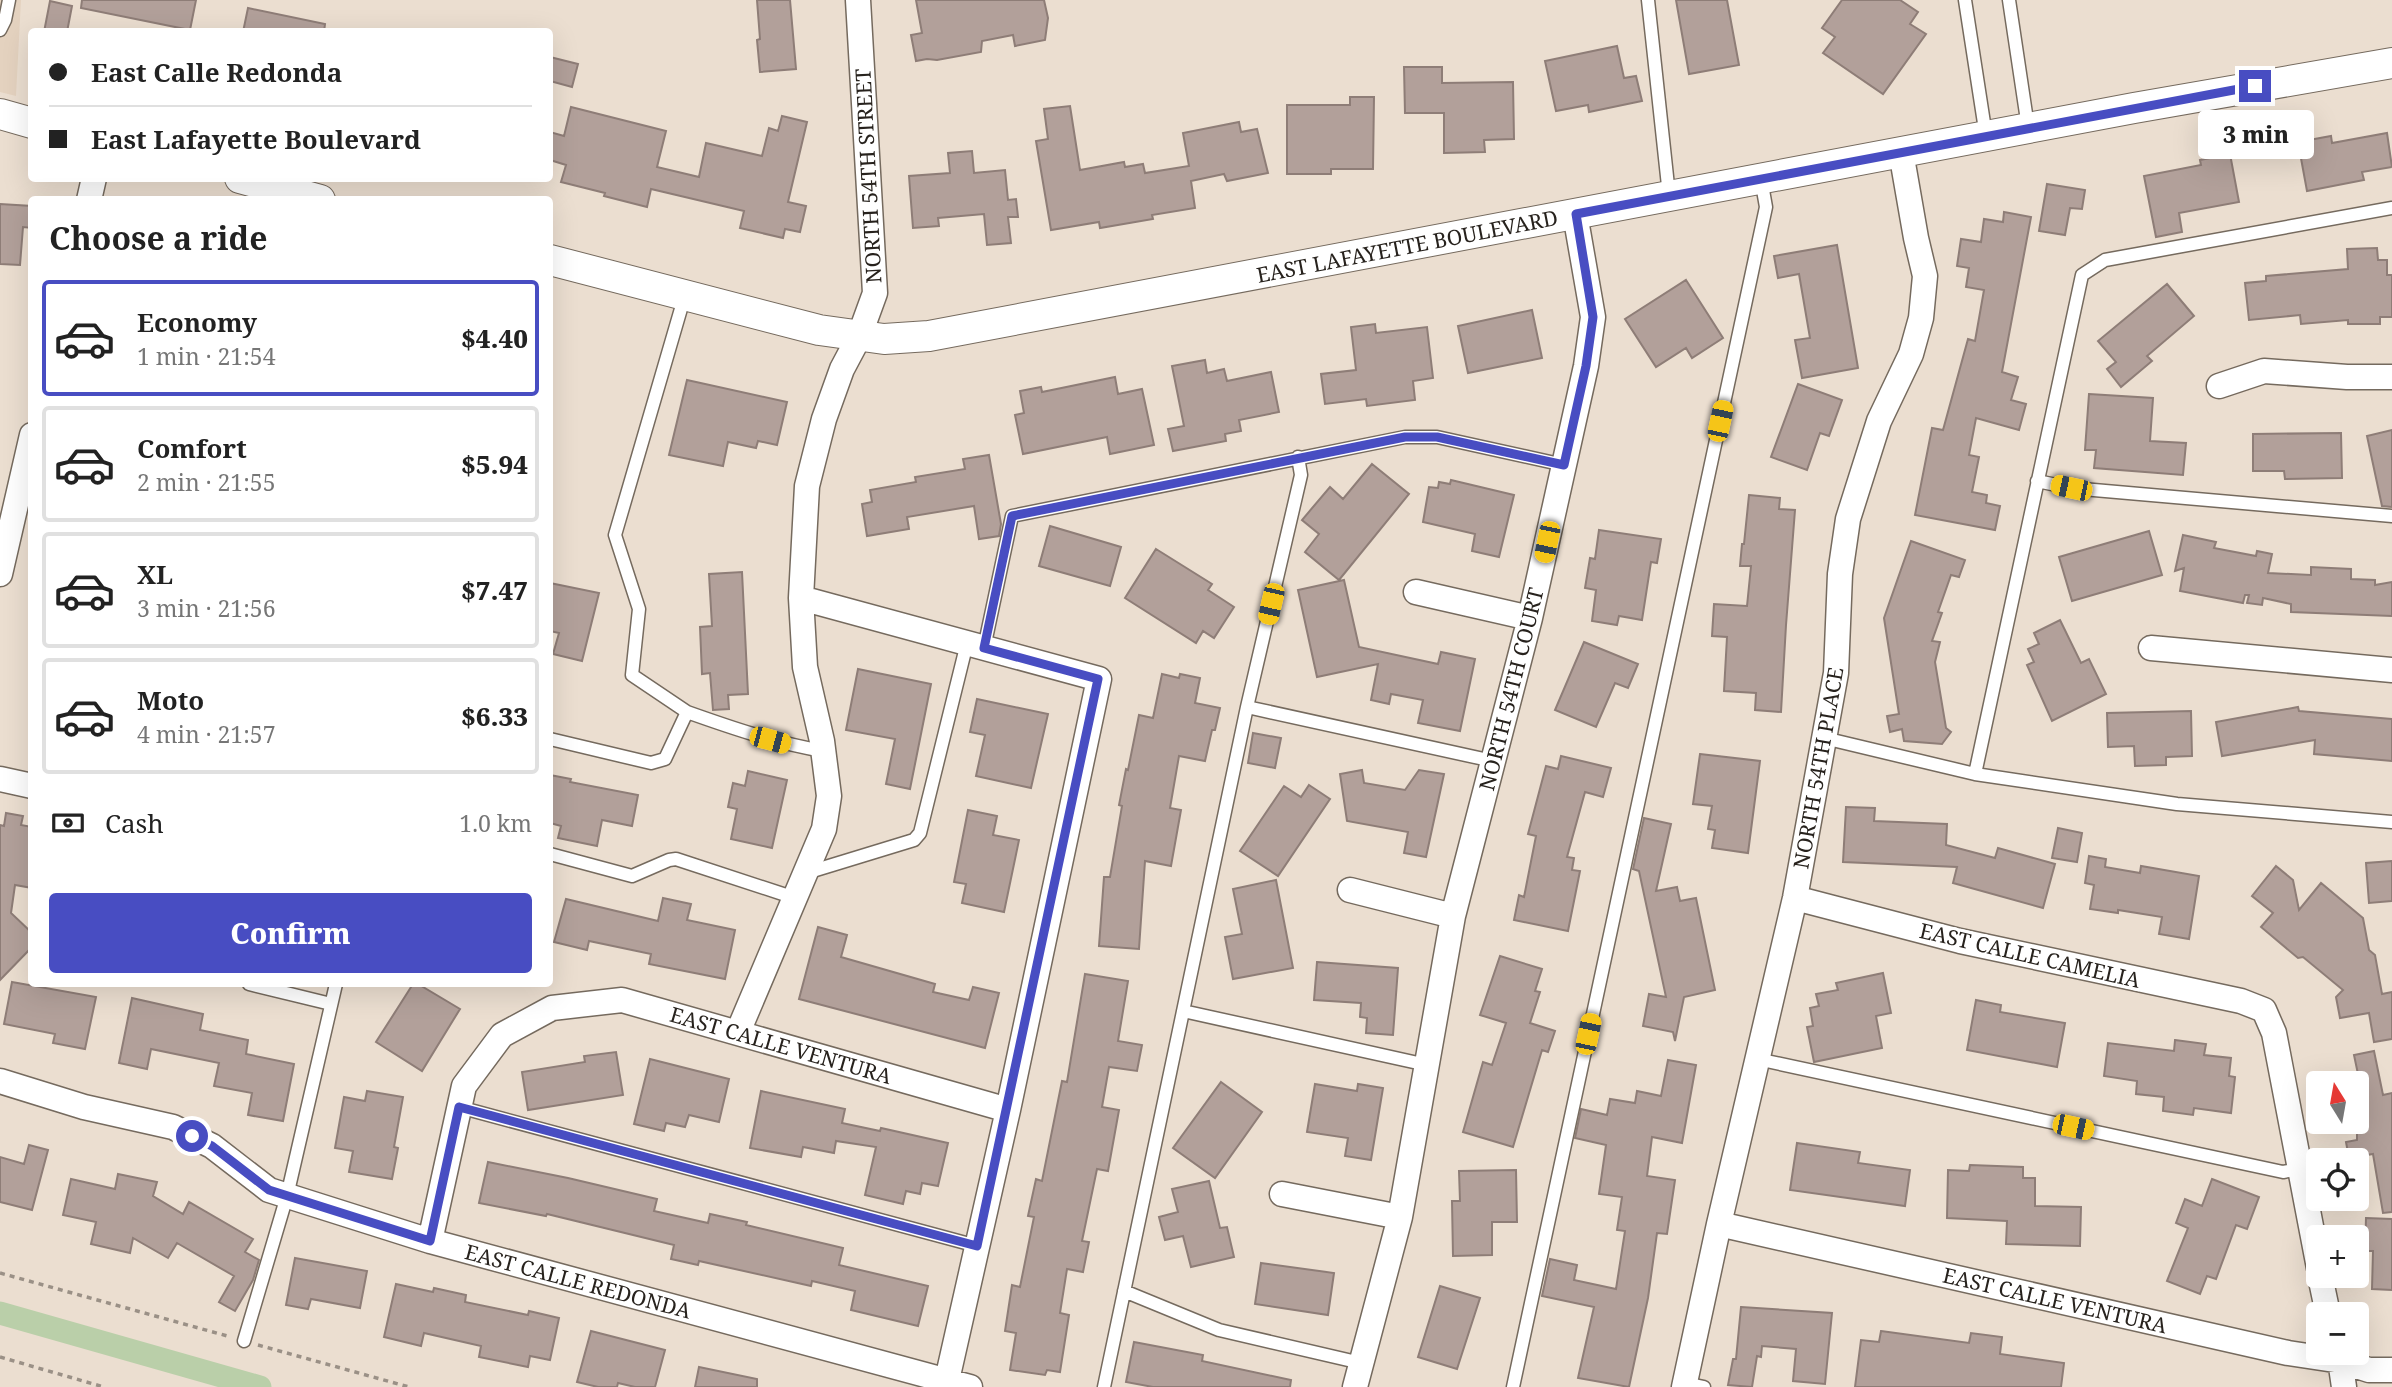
<!DOCTYPE html>
<meta charset="utf-8">
<style>
body{margin:0;font-family:"Noto Serif",serif;background:#f6f6f6;color:#222;height:100vh;display:flex;flex-direction:column;font-size:26px;white-space:nowrap}
*{box-sizing:border-box;margin:0}
p{font-size:23px;color:#767676}
.icon{flex:none;width:38px;height:38px;fill:none;stroke:currentColor;stroke-width:2;stroke-linecap:round;stroke-linejoin:round}
.map{position:relative;flex:1;overflow:hidden}
.drawer{position:absolute;left:28px;top:196px;width:525px;height:791px;display:flex;flex-direction:column;background:#fff;border-radius:7px;box-shadow:0 7px 28px #0002}
.drawer>*{flex:none}
.guide{position:absolute;left:28px;top:28px;width:525px;height:154px;border-radius:7px;box-shadow:0 7px 28px #0002;display:grid;align-content:center;height:154px;padding:0 21px;background:#fff}
.needle{width:46px;rotate:349deg}
.fabs{position:absolute;left:2306px;top:1071px;display:grid;gap:14px}
.fabs a{display:grid;place-items:center;width:63px;height:63px;border-radius:7px;background:#fff;box-shadow:0 7px 28px #0002;font-size:35px}
.end{position:absolute;width:32px;height:32px;margin:-16px;border:9px solid #484dc2;background:#fff;box-shadow:0 0 0 4px #fff}
.from{border-radius:50%}
.bubble{position:absolute;height:49px;border-radius:7px;background:#fff;box-shadow:0 7px 28px #0002;font-size:23px;font-weight:800;line-height:49px;text-align:center}
.car{position:absolute;width:21px;height:42px;margin:-21px -10px;border-radius:9px;box-shadow:0 0 5px 2px #0007;background:linear-gradient(#f5c518 24%,#345 0 40%,#f5c518 0 76%,#345 0 86%,#f5c518 0)}
.guide b{display:flex;align-items:center;gap:24px;height:66px;font-size:26px}
.guide b+b{border-top:2px solid #e0e0e0}
.guide i{width:18px;height:18px;background:#222}
ul{padding:0;list-style:none}
li{display:flex;align-items:center;gap:21px;height:116px;margin:0 14px 10px;padding:0 7px;border:4px solid #e0e0e0;border-radius:7px}
li div{flex:1}
li b{display:block;font-size:26px}
li em{font-style:normal;font-weight:800}
li.active{border-color:#484dc2}
li>.icon{width:63px;height:63px;stroke-width:1.5}
h2{padding:0 21px;font-size:32px;line-height:84px}
.pay{display:flex;align-items:center;gap:18px;height:77px;padding:0 21px;font-size:26px}
.pay p{margin-inline-start:auto}
.button{display:flex;gap:14px;margin-top:auto;padding:14px 21px}
.button a{flex:1;height:80px;border-radius:7px;background:#484dc2;color:#fff;font-size:28px;font-weight:800;line-height:80px;text-align:center}
.map>svg:first-child{display:block}
.built{fill:#e4d2bf}
.lines{fill:none;stroke-linecap:round;stroke-linejoin:round}
.canal{stroke:#bacfa9;stroke-width:23}
.building{fill:#b2a09a;stroke:#8e7d77;stroke-width:2}
.service-casing{stroke:#756a5e;stroke-width:15}
.minor-casing{stroke:#756a5e;stroke-width:27}
.tertiary-casing{stroke:#756a5e;stroke-width:32}
.path{stroke:#9a9086;stroke-width:3.5;stroke-dasharray:5 5;stroke-linecap:butt}
.service{stroke:#fff;stroke-width:12}
.minor{stroke:#fff;stroke-width:24}
.tertiary{stroke:#fff;stroke-width:30}
.route{stroke:#484dc2;stroke-width:9}
.labels{text-anchor:middle;dominant-baseline:central;stroke-width:6;stroke-linejoin:round;paint-order:stroke}
.street-label{font-size:21px;fill:#27221d;stroke:#fff}
</style>
<div class="map">
<svg width="2392" height="1387" viewBox="0 0 2392 1387">
<rect width="100%" height="100%" fill="#ebded0"/>
<!-- built -->
<path class="built" d="M0,0H21L16,96L0,92Z"/>
<g class="lines">
<!-- canal -->
<path class="canal" d="M0,1313L260,1387"/>
</g>
<!-- building -->
<path class="building" d="M82,0H196L190,30L81,8Z
M757,0H790L796,69L760,72L757,40L760,39Z
M916,0H1044L1048,18L1045,40L1015,46L1013,35L982,41L981,52L937,60L927,59L916,61L911,35L922,33Z
M1676,0H1727L1739,65L1689,74Z
M1842,0H1900L1918,12L1910,24L1926,34L1883,94L1823,53L1835,37L1822,28Z
M50,1L72,6L67,32H44Z
M248,8L325,24L324,32H243Z
M1617,46L1624,78L1636,76L1642,101L1589,112L1588,105L1556,111L1545,61Z
M550,57L578,64L572,87L550,81Z
M1404,67H1442V83L1513,82L1514,139L1484,140L1485,152L1444,153V113H1405Z
M1350,97H1374L1373,169H1331V174H1287V105H1350Z
M1070,106L1080,170L1124,162L1125,167L1143,164L1145,173L1189,166L1183,133L1239,122L1241,132L1257,129L1268,173L1227,181L1224,174L1191,181L1195,208L1152,215L1153,219L1100,228L1099,222L1051,230L1036,141L1048,139L1044,109Z
M571,107L666,131L657,167L699,177L706,143L762,156L769,128L778,131L782,116L807,122L788,202L806,206L800,232L785,229L783,238L740,228L744,211L651,189L647,207L604,196L605,193L561,182L566,165L550,160V132L564,136Z
M2387,133L2392,167L2362,172L2364,180L2307,191L2298,142L2331,136L2332,143Z
M972,151L974,173L1005,170L1008,200L1016,199L1018,217H1008L1011,243L987,245L984,214L938,218L939,226L913,228L909,176L950,173L948,153Z
M2230,154L2239,202L2179,213L2182,232L2156,237L2144,176L2201,165L2200,160Z
M2047,184L2085,190L2082,209L2070,208L2065,235L2039,231Z
M0,204L32,206V228L23,227L20,265L0,264Z
M2004,212L2031,217L2002,372L2018,377L2011,400L2026,404L2019,430L1976,418L1969,455L1979,457L1972,492L1987,495L1986,503L2000,506L1995,530L1915,515L1932,428L1943,430L1968,339L1975,341L1984,290L1966,287L1969,268L1957,266L1961,239L1981,242L1984,219L2003,222Z
M1837,245L1858,368L1802,378L1795,340L1810,338L1799,274L1778,278L1774,256Z
M2377,248L2378,260H2387V275H2392V317H2380V324H2348V320L2301,324L2300,315L2249,320L2245,283L2266,281V276L2348,269L2347,249Z
M1686,280L1723,338L1692,358L1686,348L1656,367L1625,319Z
M2167,284L2194,316L2147,356L2152,361L2121,387L2107,369L2116,362L2098,341Z
M1532,310L1542,358L1468,373L1458,326Z
M1375,324L1376,333L1427,327L1433,378L1413,381L1415,400L1367,406L1366,399L1325,404L1321,374L1356,370L1351,327Z
M1205,360L1207,373L1224,369L1227,381L1271,372L1279,412L1239,420L1241,431L1225,434L1226,441L1173,451L1168,429L1184,426L1172,366Z
M1115,377L1118,394L1142,389L1154,445L1110,454L1107,437L1023,454L1015,415L1024,413L1020,391L1041,387L1042,392Z
M687,380L787,402L777,445L758,441L756,448L728,442L723,466L669,455Z
M1798,384L1842,400L1829,436L1820,433L1807,470L1771,457Z
M2089,394L2153,398L2150,441L2186,443L2183,475L2094,468L2096,450H2085Z
M2392,430V507L2382,506L2367,436Z
M2341,433L2342,478L2285,479L2284,471H2253V434Z
M989,455L1001,524L999,536L979,539L974,506L907,517L909,529L867,536L862,504L872,502L870,490L916,482L915,477L965,469L963,459Z
M1372,464L1409,494L1339,580L1305,552L1319,534L1302,520L1330,487L1343,499Z
M1451,480L1514,495L1499,557L1472,551L1475,534L1423,522L1429,487L1438,488L1439,482L1450,484Z
M1749,495L1780,498L1779,509L1795,510L1786,625L1781,712L1755,710L1756,693L1724,691L1727,637L1712,636L1714,604L1747,606L1751,566H1740L1742,544H1744Z
M1050,526L1121,547L1110,586L1039,566Z
M1599,530L1661,539L1657,563L1651,562L1642,620L1619,616L1617,625L1592,621L1596,590L1585,588L1590,558L1595,559Z
M2149,531L2162,575L2072,601L2059,557Z
M2183,535L2216,542L2214,548L2256,556L2257,551L2272,554L2268,573L2311,575V567L2351,569V579L2375,580V585L2392,582V616L2291,612V604L2263,598L2262,605L2247,603L2249,595H2245L2243,603L2180,591L2184,568L2175,571Z
M1911,541L1965,560L1959,577L1951,575L1938,612L1942,613L1932,641L1940,642L1935,662L1946,728L1951,732L1942,744L1904,741L1902,729L1890,732L1887,716L1899,714L1884,618Z
M1156,549L1212,584L1208,590L1234,607L1214,638L1203,631L1196,643L1125,598Z
M742,572L748,694L728,695L729,709L713,710L710,673L702,674L700,627L712,626L709,574Z
M1344,580L1359,647L1438,664L1441,652L1475,659L1460,731L1418,723L1423,700L1391,694L1389,704L1371,700L1378,664L1317,677L1298,590Z
M550,583L599,593L582,661L553,654L559,633L550,631Z
M2060,620L2081,663L2089,659L2106,694L2052,721L2027,665L2034,662L2028,649L2039,644L2034,633Z
M1584,642L1638,664L1628,688L1615,683L1596,727L1555,710Z
M858,669L931,684L910,789L886,784L895,739L846,730Z
M1162,674L1179,678L1180,674L1200,678L1195,703L1220,708L1215,730H1212L1205,761L1179,756L1170,808L1181,810L1171,866L1145,861L1139,949L1099,946L1104,877H1110L1122,806L1119,805L1126,769L1128,770L1139,715L1153,718Z
M977,699L1048,714L1031,788L976,776L985,735L970,732Z
M2298,707L2299,711L2392,719V761L2314,754L2315,740L2222,756L2216,722Z
M2191,711L2192,756L2166,757V765L2135,766L2134,746L2108,747L2107,713Z
M1253,733L1281,738L1275,768L1248,763Z
M1700,754L1760,761L1748,853L1712,848L1715,830L1708,829L1712,806L1693,804Z
M1561,756L1611,768L1603,797L1585,792L1567,857L1574,858L1572,870L1580,871L1568,931L1514,920L1519,895L1524,897L1536,836L1528,834L1546,766L1558,769Z
M1362,770L1364,783L1405,790L1419,770L1444,774L1426,857L1404,853L1408,832L1347,821L1340,774Z
M748,771L787,780L772,848L731,839L737,809L728,807L733,783L745,786Z
M550,775L571,779L570,782L638,795L632,826L602,820L597,846L558,838L561,826L550,823Z
M1309,785L1330,799L1278,876L1240,851L1284,786L1301,797Z
M1846,807L1875,808L1874,821L1947,824L1946,845L1995,858L1998,848L2055,864L2043,908L1953,883L1957,867L1843,862Z
M968,810L997,816L993,835L1019,840L1004,912L962,903L966,884L954,882Z
M6,813L23,816L21,825L32,827V888L15,885L11,913L32,933V947L0,980V825L4,826Z
M1644,818L1671,824L1656,891L1677,887L1680,901L1696,898L1715,990L1684,997L1675,1041L1673,1032L1643,1026L1649,994L1666,997L1639,871L1633,869Z
M2058,828L2082,833L2077,862L2052,858Z
M2089,856L2106,859L2105,867L2140,873L2141,866L2199,876L2189,939L2159,934L2162,917L2118,910V913L2090,909L2094,885L2085,883Z
M2392,861V901L2369,903L2366,863Z
M2276,866L2293,880L2299,910L2321,883L2363,918L2369,950L2375,955L2382,994L2392,992V1039L2374,1042L2369,1013L2340,1018L2336,997L2343,990L2303,957L2298,958L2261,927L2273,913L2252,896Z
M1276,880L1293,968L1233,979L1225,937L1242,934L1233,889Z
M663,898L691,904L687,920L735,930L725,979L649,964L651,954L589,941L587,950L554,942L566,899L658,921Z
M818,927L847,935L841,957L935,984L933,992L969,1000L973,987L999,993L985,1048L799,999Z
M1500,956L1542,969L1535,991L1540,992L1530,1023L1555,1031L1548,1052L1542,1050L1513,1147L1463,1132L1483,1062L1492,1065L1506,1023L1480,1015Z
M1317,962L1398,968L1393,1035L1366,1033L1367,1018L1360,1017L1361,1003L1314,1000Z
M1883,973L1891,1013L1876,1016L1882,1048L1814,1062L1807,1027L1813,1026L1810,1008L1819,1006L1816,994L1838,990L1836,983Z
M1085,974L1128,981L1118,1041L1142,1045L1137,1071L1109,1067L1102,1107L1119,1110L1108,1171L1097,1169L1082,1241L1089,1242L1083,1272L1067,1269L1060,1313L1069,1315L1060,1372L1047,1370L1045,1375L1010,1370L1016,1333L1005,1331L1012,1285L1020,1287L1034,1217L1028,1216L1036,1179L1042,1181L1062,1081L1067,1082Z
M12,982L96,997L85,1049L53,1043L55,1034L4,1024Z
M413,984H418L460,1009L422,1071L376,1042Z
M132,998L203,1014L200,1030L248,1040L246,1054L294,1064L283,1121L248,1115L252,1093L214,1086L219,1063L151,1049L147,1069L119,1063Z
M1976,1000L2001,1005L2000,1012L2065,1023L2057,1067L1967,1050Z
M2175,1040L2206,1044L2204,1055L2231,1058L2229,1076L2235,1077L2231,1113L2194,1108L2193,1115L2163,1111L2164,1097L2136,1094L2137,1081L2104,1076L2108,1043L2174,1051Z
M2374,1051L2383,1095L2392,1093V1212L2383,1213L2373,1154L2349,1158L2346,1142L2357,1140V1099L2363,1098L2354,1055Z
M616,1052L623,1095L528,1110L522,1072L585,1062L584,1056Z
M650,1059L729,1079L719,1122L689,1115L685,1127L666,1123L664,1131L634,1124Z
M1668,1060L1696,1065L1682,1143L1652,1137L1647,1176L1675,1180L1667,1234L1657,1233L1648,1298L1629,1387L1578,1378L1594,1307L1542,1296L1550,1259L1577,1265L1574,1280L1616,1289L1625,1231L1617,1230L1622,1197L1599,1194L1606,1145L1575,1138L1581,1109L1607,1115L1610,1099L1635,1103L1637,1091L1661,1096Z
M1221,1082L1262,1112L1215,1178L1173,1148Z
M1315,1084L1357,1091L1358,1084L1383,1088L1371,1160L1345,1156L1348,1138L1307,1132Z
M367,1091L403,1097L394,1147L398,1148L392,1179L349,1172L353,1151L335,1148L344,1097L365,1101Z
M761,1091L845,1109L842,1123L880,1131L881,1128L948,1143L938,1186L922,1183L920,1194L906,1191L903,1204L865,1195L876,1147L836,1141L834,1153L803,1147L801,1157L750,1148Z
M1797,1143L1860,1152L1858,1163L1910,1170L1905,1206L1790,1190Z
M29,1145L48,1150L32,1210L0,1202V1157L24,1164Z
M488,1162L568,1178L657,1199L654,1211L708,1223L710,1214L747,1222L746,1225L843,1248L839,1265L928,1286L918,1326L851,1310L855,1291L812,1281L811,1286L699,1261L698,1265L671,1259L674,1245L547,1214L546,1216L479,1203Z
M1970,1165L2023,1167V1178H2035V1206L2081,1207L2080,1246L2006,1244L2007,1221L1947,1218L1948,1170L1969,1171Z
M1516,1170L1517,1222H1492V1255L1453,1256L1452,1201H1460L1459,1171Z
M118,1174L157,1182L153,1196L183,1214L189,1202L253,1239L245,1252L259,1260L253,1280L235,1311L219,1302L234,1276L177,1243L168,1258L133,1238L130,1253L91,1244L96,1222L63,1215L71,1179L115,1189Z
M2212,1179L2259,1197L2247,1229L2236,1225L2216,1279L2207,1276L2200,1294L2167,1281L2188,1228L2176,1223L2185,1199L2202,1206Z
M1209,1181L1220,1228L1227,1227L1234,1257L1191,1267L1183,1236L1165,1240L1159,1217L1178,1212L1172,1189Z
M2366,1218L2392,1219V1290L2372,1289L2373,1251H2365Z
M295,1258L367,1271L360,1308L311,1299L308,1309L286,1305Z
M1261,1263L1334,1273L1328,1315L1255,1304Z
M396,1284L433,1292L434,1288L466,1295L465,1302L528,1315L529,1311L559,1318L550,1360L530,1356L528,1367L479,1357L481,1346L424,1333L421,1346L384,1337Z
M1440,1286L1480,1298L1457,1369L1418,1357Z
M1741,1307L1832,1313L1825,1384L1793,1381L1796,1349L1762,1346L1761,1357L1757,1356L1752,1387L1728,1385L1733,1359H1736Z
M591,1331L665,1350L655,1387H635L618,1383L617,1387H598L577,1382Z
M1881,1331L1969,1343L1971,1333L2002,1337L2000,1354L2064,1363L2061,1387H1855L1861,1340L1879,1342Z
M1134,1342L1203,1355L1202,1361L1291,1380L1290,1387H1153L1126,1382Z
M699,1367L757,1379V1387H695Z"/>
<g class="lines">
<defs>
<path id="service" d="M1648,0L1669,195
M1965,0L1986,136
M2009,0L2028,127
M0,30L5,20L9,0
M685,295L615,535L639,609L632,675L687,712
M2037,481L2071,488L2392,516
M984,648L1012,516L1405,437H1437L1564,465
M1247,707L1493,761
M1824,738L1975,774L2177,804L2392,822
M550,739L651,763L665,759L687,712C732,728 776,743 823,751
M1975,774L2082,275L2105,260L2392,208
M550,854L632,876L669,860L676,859L795,898
M806,873L914,840L920,833L967,643
M249,984L331,1004
M1183,1011L1427,1065
M1757,1059L2283,1172L2300,1169
M459,1107L977,1246
M1124,1291L1219,1330L1361,1363
M244,1341L287,1196L336,984
M1685,1383L1704,1387
M1104,1387L1247,707L1301,475L1298,457
M1513,1387L1766,207L1761,179"/>
<path id="minor" d="M89,200L94,178
M2219,386L2264,371L2347,377H2392
M0,574L32,435
M1416,592L1530,618
M801,598L1099,679L1008,1110L947,1380
M2151,648L2392,670
M0,779L32,786
M1350,890L1453,916
M1795,898L1960,941L2241,1001L2264,1010L2274,1033L2319,1268
M738,1032L824,829L829,796L822,741L805,667L801,598L807,486L824,419L842,369L859,337L875,293L858,0
M0,1081L84,1107L173,1127L212,1146L269,1190L430,1241L970,1387
M1282,1194L1400,1217
M1719,1224L2288,1353L2341,1361L2369,1370H2392
M430,1241L464,1086L502,1035L552,1008L622,1000L1008,1110
M2320,1276L2328,1314
M2339,1353L2344,1387
M1355,1387L1400,1217L1453,916L1530,618L1586,366L1593,317L1575,214
M1684,1387L1719,1224L1795,898L1836,673L1840,574L1848,519L1879,421L1911,354L1921,318L1925,276L1916,238L1901,152"/>
<path id="tertiary" d="M0,114L32,123
M240,178L320,200
M550,260L819,330L884,339L929,336L2134,108L2392,63"/>
</defs>
<!-- service casing -->
<use href="#service" class="service-casing"/>
<!-- minor casing -->
<use href="#minor" class="minor-casing"/>
<!-- tertiary casing -->
<use href="#tertiary" class="tertiary-casing"/>
<!-- path -->
<path class="path" d="M0,1273L231,1337
M258,1345L409,1387
M0,1357L104,1387"/>
<!-- service -->
<use href="#service" class="service"/>
<!-- minor -->
<use href="#minor" class="minor"/>
<!-- tertiary -->
<use href="#tertiary" class="tertiary"/>
</g>
<g class="lines">
<!-- route -->
<path class="route" d="M192,1136L212,1146L269,1190L430,1241L459,1107L977,1246L1098,679L984,648L1012,516L1405,437H1437L1564,465L1586,366L1593,317L1576,214L2255,86"/>
</g>
<g class="labels">
<!-- street labels -->
<g class="street-label">
<text transform="translate(868 176) rotate(-93)">NORTH 54TH STREET</text>
<text transform="translate(1407 246) rotate(-11)">EAST LAFAYETTE BOULEVARD</text>
<text transform="translate(1511 689) rotate(-76)">NORTH 54TH COURT</text>
<text transform="translate(1818 768) rotate(-80)">NORTH 54TH PLACE</text>
<text transform="translate(2030 955) rotate(13)">EAST CALLE CAMELIA</text>
<text transform="translate(781 1045) rotate(16)">EAST CALLE VENTURA</text>
<text transform="translate(578 1281) rotate(15)">EAST CALLE REDONDA</text>
<text transform="translate(2055 1300) rotate(13)">EAST CALLE VENTURA</text>
</g>
</g>
</svg>
<div class="fabs">
<a><svg class="needle" viewBox="-14 -14 28 28"><path d="M0-13l5 13h-10z" fill="#e53935"/><path d="M0 13l5-13h-10z" fill="#767676"/></svg></a>
<a><svg class="icon" aria-label="locate" viewBox="0 0 24 24"><circle cx="12" cy="12" r="6"/><path d="M12 2v4M12 18v4M2 12h4M18 12h4"/></svg></a>
<a>+</a>
<a>−</a>
</div>
<i class="end from" style="left:192px;top:1136px"></i>
<i class="end" style="left:2255px;top:86px"></i>
<div class="bubble" style="left:2198px;top:110px;width:116px">3 min</div>
<i class="car" style="left:1720px;top:421px;rotate:12deg"></i>
<i class="car" style="left:2071px;top:488px;rotate:282deg"></i>
<i class="car" style="left:1547px;top:542px;rotate:192deg"></i>
<i class="car" style="left:1271px;top:604px;rotate:193deg"></i>
<i class="car" style="left:770px;top:740px;rotate:105deg"></i>
<i class="car" style="left:1588px;top:1034px;rotate:12deg"></i>
<i class="car" style="left:2073px;top:1127px;rotate:102deg"></i>
<div class="guide">
<b><i class="from"></i>East Calle Redonda</b>
<b><i></i>East Lafayette Boulevard</b>
</div>
<section class="drawer">
<h2>Choose a ride</h2>
<ul>
<li class="active"><svg class="icon" aria-label="car" viewBox="0 0 24 24"><path d="M5 17H2v-5l4-1 3-4h7l3 4 3 1v5h-3M9 17h6M6 11h13"/><circle cx="7" cy="17" r="2"/><circle cx="17" cy="17" r="2"/></svg><div><b>Economy</b><p>1 min · 21:54</p></div><em>$4.40</em></li>
<li><svg class="icon" aria-label="car" viewBox="0 0 24 24"><path d="M5 17H2v-5l4-1 3-4h7l3 4 3 1v5h-3M9 17h6M6 11h13"/><circle cx="7" cy="17" r="2"/><circle cx="17" cy="17" r="2"/></svg><div><b>Comfort</b><p>2 min · 21:55</p></div><em>$5.94</em></li>
<li><svg class="icon" aria-label="car" viewBox="0 0 24 24"><path d="M5 17H2v-5l4-1 3-4h7l3 4 3 1v5h-3M9 17h6M6 11h13"/><circle cx="7" cy="17" r="2"/><circle cx="17" cy="17" r="2"/></svg><div><b>XL</b><p>3 min · 21:56</p></div><em>$7.47</em></li>
<li><svg class="icon" aria-label="car" viewBox="0 0 24 24"><path d="M5 17H2v-5l4-1 3-4h7l3 4 3 1v5h-3M9 17h6M6 11h13"/><circle cx="7" cy="17" r="2"/><circle cx="17" cy="17" r="2"/></svg><div><b>Moto</b><p>4 min · 21:57</p></div><em>$6.33</em></li>
</ul>
<div class="pay"><svg class="icon" aria-label="cash" viewBox="0 0 24 24"><path d="M3 7h18v10H3z"/><circle cx="12" cy="12" r="2"/></svg>Cash<p>1.0 km</p></div>
<div class="button"><a>Confirm</a></div>
</section>
</div>
